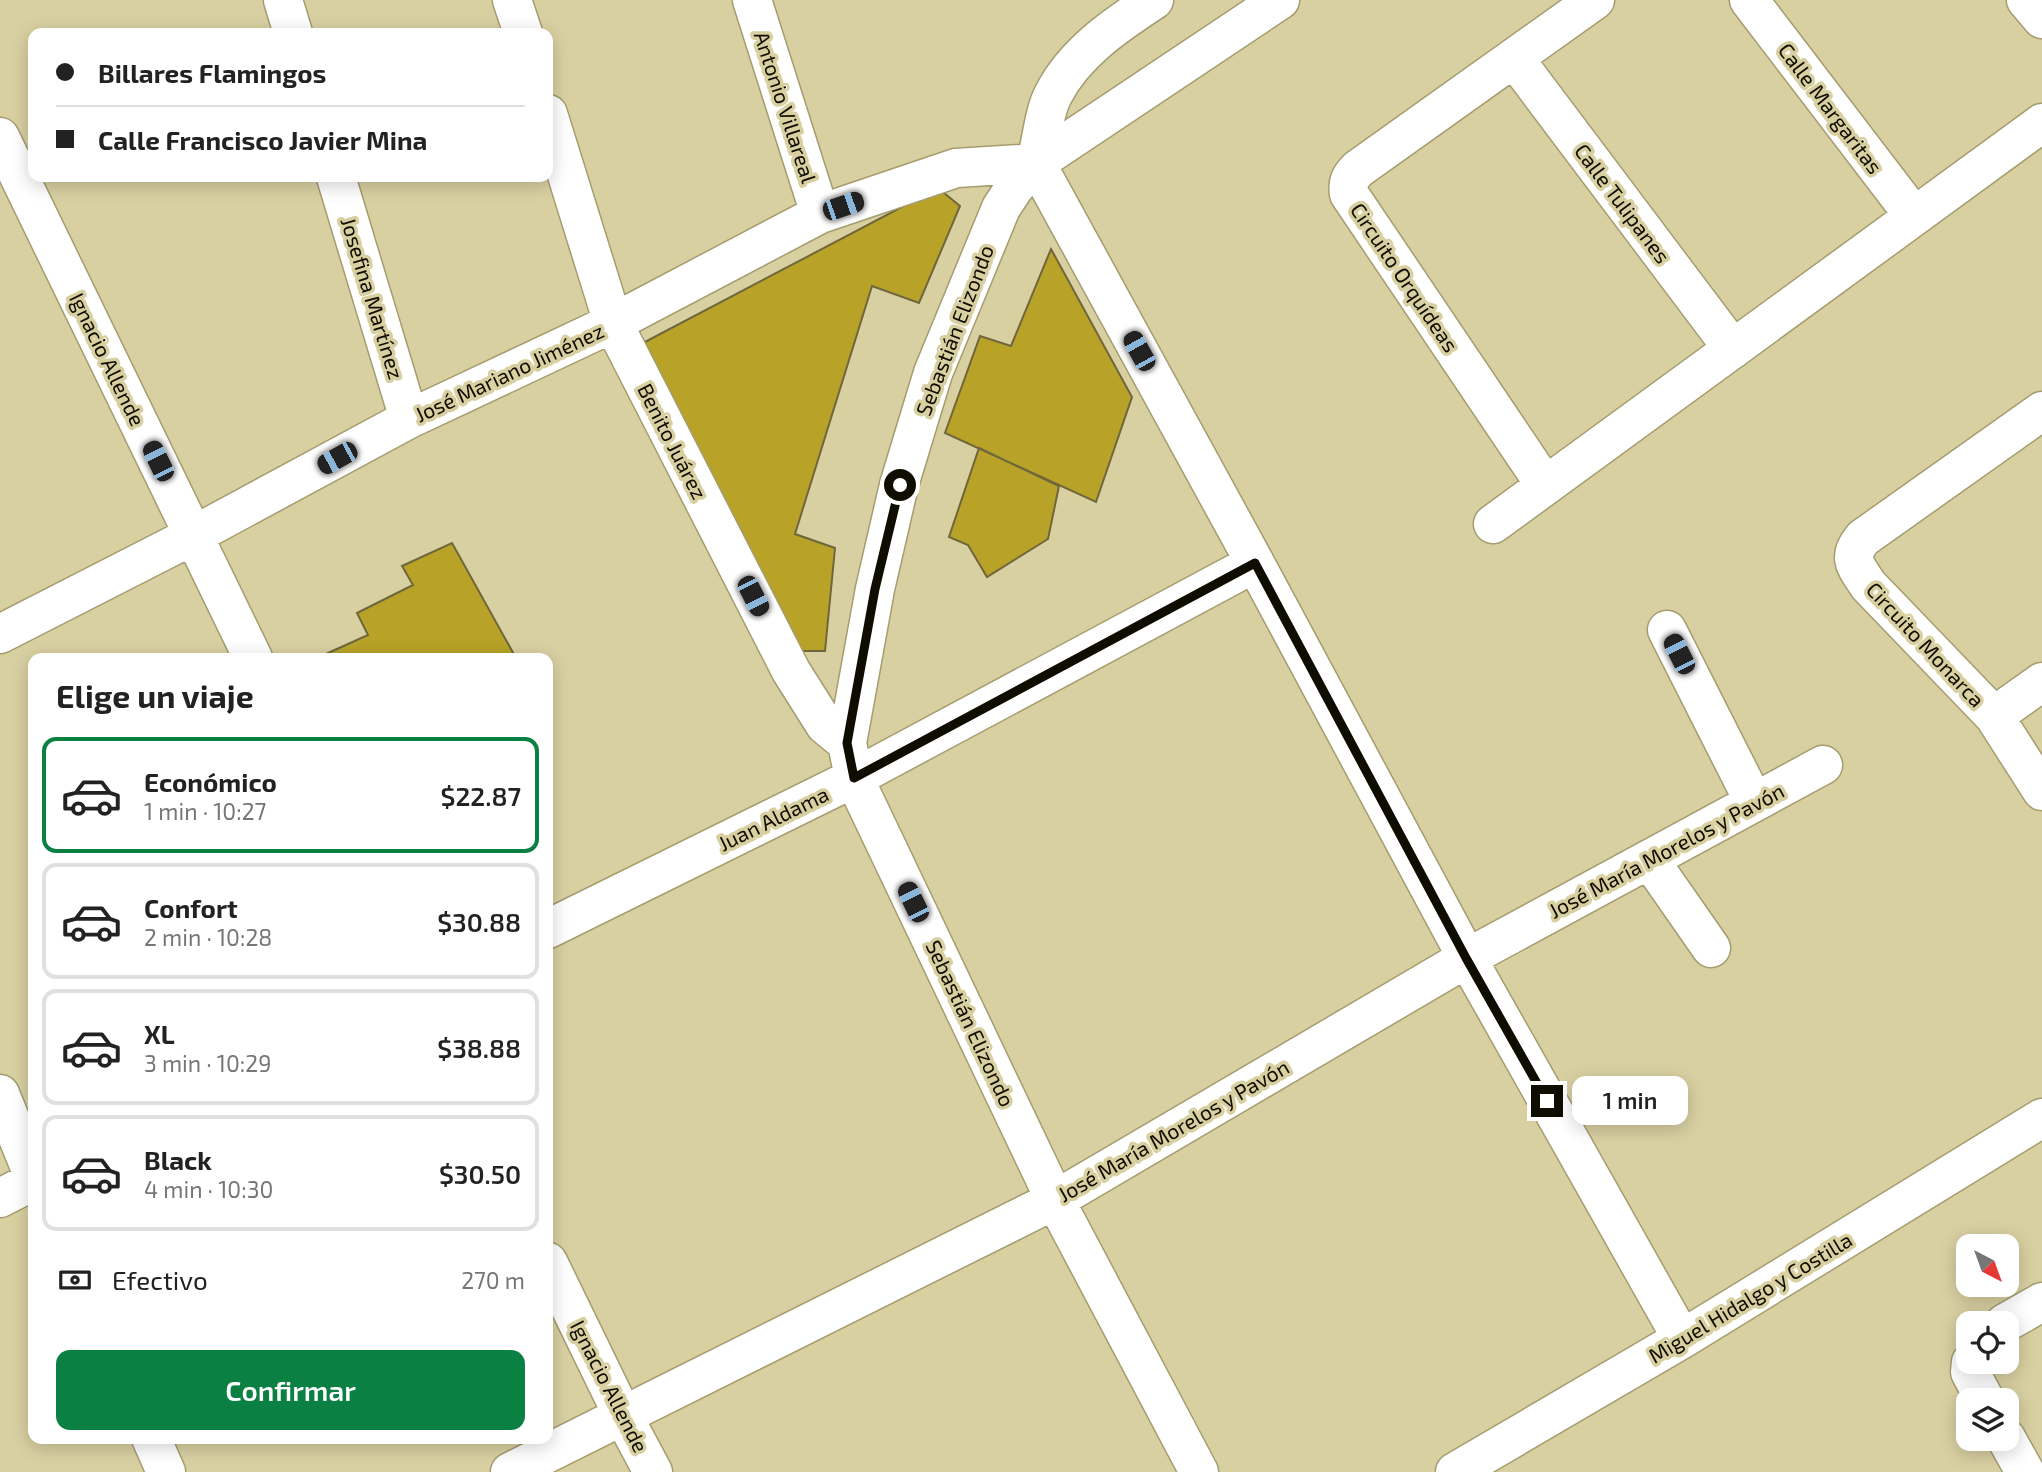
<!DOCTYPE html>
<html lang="es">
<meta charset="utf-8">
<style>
body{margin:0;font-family:"Exo 2",sans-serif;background:#f6f6f6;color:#222;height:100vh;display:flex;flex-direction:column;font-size:26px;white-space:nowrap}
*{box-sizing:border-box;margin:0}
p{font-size:23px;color:#767676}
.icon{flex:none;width:38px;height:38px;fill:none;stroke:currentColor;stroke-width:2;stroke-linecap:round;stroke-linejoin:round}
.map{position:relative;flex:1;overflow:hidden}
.details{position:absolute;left:28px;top:653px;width:525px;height:791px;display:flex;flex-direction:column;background:#fff;border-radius:14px;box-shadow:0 4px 18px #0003}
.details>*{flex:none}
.banner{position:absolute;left:28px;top:28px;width:525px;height:154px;border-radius:14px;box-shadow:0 4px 18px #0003;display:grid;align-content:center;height:154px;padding:0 28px;background:#fff}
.needle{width:46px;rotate:139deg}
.fabs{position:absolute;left:1956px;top:1234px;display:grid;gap:14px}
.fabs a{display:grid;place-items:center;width:63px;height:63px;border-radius:14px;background:#fff;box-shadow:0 4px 18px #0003;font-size:35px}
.end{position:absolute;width:32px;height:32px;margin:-16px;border:9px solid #0f0c00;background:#fff;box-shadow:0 0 0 4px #fff}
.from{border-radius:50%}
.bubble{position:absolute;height:49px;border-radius:14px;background:#fff;box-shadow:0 4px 18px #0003;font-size:23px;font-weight:600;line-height:49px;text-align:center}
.car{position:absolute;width:21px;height:42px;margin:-21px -10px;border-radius:9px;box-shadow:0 0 5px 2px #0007;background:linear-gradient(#222 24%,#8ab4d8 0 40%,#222 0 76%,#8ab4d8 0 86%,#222 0)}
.banner b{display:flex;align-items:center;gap:24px;height:66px;font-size:26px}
.banner b+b{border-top:2px solid #e0e0e0}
.banner i{width:18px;height:18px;background:#222}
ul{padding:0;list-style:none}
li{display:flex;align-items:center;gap:21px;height:116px;margin:0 14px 10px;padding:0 14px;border:4px solid #e0e0e0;border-radius:14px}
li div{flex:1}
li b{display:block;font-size:26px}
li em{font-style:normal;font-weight:600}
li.active{border-color:#0b8043}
li>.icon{width:63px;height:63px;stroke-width:1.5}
h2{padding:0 28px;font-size:32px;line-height:84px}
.pay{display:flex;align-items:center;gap:18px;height:77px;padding:0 28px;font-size:26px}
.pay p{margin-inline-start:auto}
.primary-button{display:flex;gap:14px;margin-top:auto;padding:14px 28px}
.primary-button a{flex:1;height:80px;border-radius:14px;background:#0b8043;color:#fff;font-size:28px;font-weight:600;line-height:80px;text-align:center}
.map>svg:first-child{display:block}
.building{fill:#b8a328;stroke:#6f663b;stroke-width:2}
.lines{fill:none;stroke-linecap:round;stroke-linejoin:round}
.minor-casing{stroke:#a59c6f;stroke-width:41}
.minor{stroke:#fff;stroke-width:38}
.route{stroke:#0f0c00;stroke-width:9}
.labels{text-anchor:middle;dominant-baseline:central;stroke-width:7;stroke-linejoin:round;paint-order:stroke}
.street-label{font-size:21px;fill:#0f0c00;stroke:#d9d0a2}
</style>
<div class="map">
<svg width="2042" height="1472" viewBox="0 0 2042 1472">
<rect width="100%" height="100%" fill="#d9d0a2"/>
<!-- building -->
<path class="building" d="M938,188L960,206L919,303L872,286L795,534L835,548L825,651H800L643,343Z
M1051,249L1132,397L1096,502L945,433L980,336L1011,346Z
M979,448L1059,486L1048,539L987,577L968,545L949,537Z
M452,543L516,658H317L368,635L357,613L413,585L402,566Z"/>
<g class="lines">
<defs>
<path id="minor" d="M283,0L293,33
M512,0L523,33
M752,0L820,214
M1749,0L1914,216
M2026,0L2042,19
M1514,58L1733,349
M548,114L613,323L791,671L825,725L847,743
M0,137L253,658
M1036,163L1255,563L1467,958L1682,1339
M1036,163C1041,143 1044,112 1053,95C1074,53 1116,25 1154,0
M336,177L409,419
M2042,411L1863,538C1846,558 1856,566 1868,585L1994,716L2042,791
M1545,485L1349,194C1347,183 1350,177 1358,169L1595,0
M1493,524L2042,123
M1667,630L1754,802
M0,634L194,535L409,419L613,323L820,214L956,168L1036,163
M1994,716L2042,682
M1649,859L1711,948
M548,929L854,778L1255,563
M0,1094L33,1175
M0,1198L33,1181
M548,1262L623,1416L653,1472
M2005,1323L2042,1302
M1971,1362L1970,1372L1985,1400
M151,1438L166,1472
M2006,1438L2025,1472
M510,1472L1055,1200L1467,958L1823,765
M1199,1472L1055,1200L854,778L847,743L875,589L899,485L933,373L1001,208L1014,188L1036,163L1280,0
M1455,1472L1682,1339L2042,1118"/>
</defs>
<!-- minor casing -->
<use href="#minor" class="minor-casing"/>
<!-- minor -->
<use href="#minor" class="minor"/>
</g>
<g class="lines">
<!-- route -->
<path class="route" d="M900,485L875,589L847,743L854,778L1255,563L1466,958L1547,1101"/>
</g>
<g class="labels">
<!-- street labels -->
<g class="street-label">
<text transform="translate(786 107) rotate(72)">Antonio Villareal</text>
<text transform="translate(1831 108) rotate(53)">Calle Margaritas</text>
<text transform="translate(1623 203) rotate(53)">Calle Tulipanes</text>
<text transform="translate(1405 277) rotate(56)">Circuito Orquídeas</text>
<text transform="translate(373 298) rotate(73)">Josefina Martínez</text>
<text transform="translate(954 330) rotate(-69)">Sebastián Elizondo</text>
<text transform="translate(108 359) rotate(64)">Ignacio Allende</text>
<text transform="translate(509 372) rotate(-25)">José Mariano Jiménez</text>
<text transform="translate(673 441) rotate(63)">Benito Juárez</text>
<text transform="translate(1926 644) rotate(47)">Circuito Monarca</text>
<text transform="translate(773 818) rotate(-26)">Juan Aldama</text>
<text transform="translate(1666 850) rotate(-28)">José María Morelos y Pavón</text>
<text transform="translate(971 1023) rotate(65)">Sebastián Elizondo</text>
<text transform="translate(1173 1130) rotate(-30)">José María Morelos y Pavón</text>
<text transform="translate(1750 1297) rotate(-31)">Miguel Hidalgo y Costilla</text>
<text transform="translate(610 1386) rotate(63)">Ignacio Allende</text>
</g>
</g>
</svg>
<div class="fabs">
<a><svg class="needle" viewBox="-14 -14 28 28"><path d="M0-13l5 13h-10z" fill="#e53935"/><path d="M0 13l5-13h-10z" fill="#767676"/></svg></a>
<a><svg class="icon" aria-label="locate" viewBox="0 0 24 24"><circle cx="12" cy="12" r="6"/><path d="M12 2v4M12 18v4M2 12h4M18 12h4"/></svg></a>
<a><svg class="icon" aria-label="layers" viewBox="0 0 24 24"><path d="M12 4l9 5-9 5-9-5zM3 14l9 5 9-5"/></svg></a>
</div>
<i class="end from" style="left:900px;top:485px"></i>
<i class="end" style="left:1547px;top:1101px"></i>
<div class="bubble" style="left:1572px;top:1076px;width:116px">1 min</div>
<i class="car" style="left:843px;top:206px;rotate:71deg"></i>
<i class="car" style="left:1139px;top:351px;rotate:331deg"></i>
<i class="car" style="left:337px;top:458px;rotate:241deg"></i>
<i class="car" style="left:158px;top:461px;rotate:334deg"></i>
<i class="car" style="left:753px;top:596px;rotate:153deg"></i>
<i class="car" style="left:1679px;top:654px;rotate:333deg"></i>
<i class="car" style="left:913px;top:902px;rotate:334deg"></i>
<div class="banner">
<b><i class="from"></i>Billares Flamingos</b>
<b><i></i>Calle Francisco Javier Mina</b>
</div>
<section class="details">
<h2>Elige un viaje</h2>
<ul>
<li class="active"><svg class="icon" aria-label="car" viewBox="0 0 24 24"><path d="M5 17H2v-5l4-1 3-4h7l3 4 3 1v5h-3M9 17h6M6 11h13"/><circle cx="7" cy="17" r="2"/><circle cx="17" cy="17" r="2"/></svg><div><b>Económico</b><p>1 min · 10:27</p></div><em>$22.87</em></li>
<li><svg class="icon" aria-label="car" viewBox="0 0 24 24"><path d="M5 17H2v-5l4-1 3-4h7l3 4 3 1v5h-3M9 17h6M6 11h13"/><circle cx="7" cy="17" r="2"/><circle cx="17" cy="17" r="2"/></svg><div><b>Confort</b><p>2 min · 10:28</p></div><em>$30.88</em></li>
<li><svg class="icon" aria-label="car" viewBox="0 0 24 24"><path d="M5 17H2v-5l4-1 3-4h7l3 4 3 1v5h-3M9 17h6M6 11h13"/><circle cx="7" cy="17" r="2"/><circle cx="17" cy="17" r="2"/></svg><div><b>XL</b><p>3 min · 10:29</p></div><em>$38.88</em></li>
<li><svg class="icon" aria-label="car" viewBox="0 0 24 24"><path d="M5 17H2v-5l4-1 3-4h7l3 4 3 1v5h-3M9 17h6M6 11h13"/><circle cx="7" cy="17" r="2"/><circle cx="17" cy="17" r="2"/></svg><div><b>Black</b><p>4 min · 10:30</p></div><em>$30.50</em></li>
</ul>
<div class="pay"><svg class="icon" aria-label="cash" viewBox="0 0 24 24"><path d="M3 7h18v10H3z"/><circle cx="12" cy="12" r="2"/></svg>Efectivo<p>270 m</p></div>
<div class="primary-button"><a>Confirmar</a></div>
</section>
</div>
